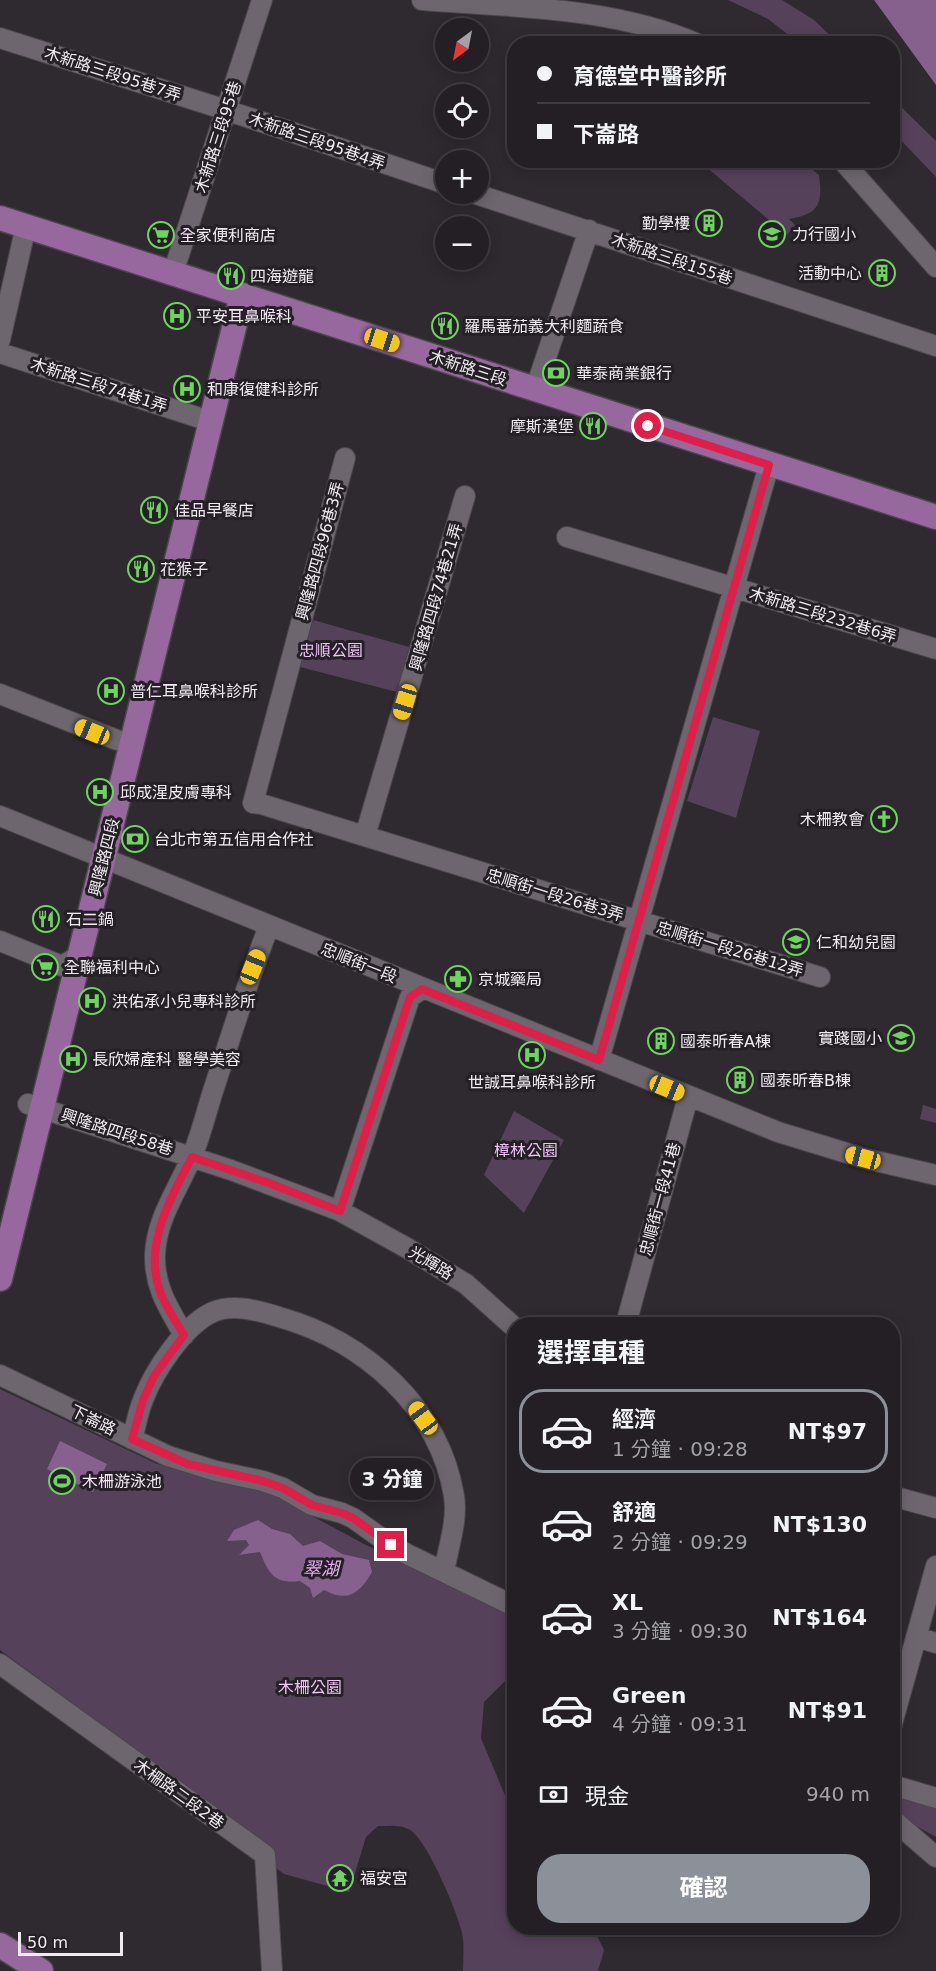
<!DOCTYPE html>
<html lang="zh-TW">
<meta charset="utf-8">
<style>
body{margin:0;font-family:"DejaVu Sans","Noto Sans TC",sans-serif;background:#2b272c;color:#f1f3f6;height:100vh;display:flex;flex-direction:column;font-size:22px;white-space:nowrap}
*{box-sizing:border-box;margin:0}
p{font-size:20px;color:#a3a2a6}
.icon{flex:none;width:33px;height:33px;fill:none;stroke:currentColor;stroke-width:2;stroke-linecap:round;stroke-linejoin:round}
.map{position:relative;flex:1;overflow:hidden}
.side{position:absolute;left:507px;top:1317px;width:393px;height:618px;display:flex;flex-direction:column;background:#231f24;border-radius:24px;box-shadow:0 3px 15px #0003,0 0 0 2px #403d41}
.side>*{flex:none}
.banner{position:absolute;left:507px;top:36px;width:393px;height:132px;border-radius:24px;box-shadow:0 3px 15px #0003,0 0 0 2px #403d41;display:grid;align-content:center;height:132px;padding:0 30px;background:#231f24}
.needle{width:39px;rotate:212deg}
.fabs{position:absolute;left:435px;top:18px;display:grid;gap:12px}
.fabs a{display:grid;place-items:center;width:54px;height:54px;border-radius:50%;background:#231f24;box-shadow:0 3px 15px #0003,0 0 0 2px #403d41;font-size:30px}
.scale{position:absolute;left:18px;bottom:15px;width:105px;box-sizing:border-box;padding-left:6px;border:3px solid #eeeaef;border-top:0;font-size:16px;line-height:21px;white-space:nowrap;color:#eeeaef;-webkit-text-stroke:4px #252026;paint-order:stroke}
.end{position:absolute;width:27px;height:27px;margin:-14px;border:8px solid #e11d48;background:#fff;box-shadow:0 0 0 3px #fff}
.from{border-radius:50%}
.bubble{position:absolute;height:42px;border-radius:21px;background:#231f24;box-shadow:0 3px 15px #0003,0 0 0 2px #403d41;font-size:20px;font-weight:700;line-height:42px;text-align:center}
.car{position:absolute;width:18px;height:36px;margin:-18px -9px;border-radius:8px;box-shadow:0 0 4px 2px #0007;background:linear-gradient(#f5c518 24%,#345 0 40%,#f5c518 0 76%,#345 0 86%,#f5c518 0)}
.banner b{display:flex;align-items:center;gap:21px;height:57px;font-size:22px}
.banner b+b{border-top:2px solid #403d41}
.banner i{width:15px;height:15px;background:#f1f3f6}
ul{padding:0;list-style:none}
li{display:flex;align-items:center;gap:18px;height:84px;margin:0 12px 9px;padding:0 18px;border:3px solid transparent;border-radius:24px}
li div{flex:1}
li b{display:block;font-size:22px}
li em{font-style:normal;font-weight:700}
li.active{border-color:#8c9099}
li>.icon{width:54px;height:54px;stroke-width:1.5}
h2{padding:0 30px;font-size:27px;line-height:72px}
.pay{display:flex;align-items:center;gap:15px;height:66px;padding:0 30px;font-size:22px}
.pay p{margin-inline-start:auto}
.cta{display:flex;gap:12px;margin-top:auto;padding:12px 30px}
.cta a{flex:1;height:69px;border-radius:24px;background:#8c9099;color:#fff;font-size:24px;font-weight:700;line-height:69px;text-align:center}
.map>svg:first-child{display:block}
.green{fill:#56415a}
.water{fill:#86618d}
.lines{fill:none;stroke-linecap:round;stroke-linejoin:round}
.minor-casing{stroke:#4b464c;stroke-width:22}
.major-casing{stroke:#4b464c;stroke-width:27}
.minor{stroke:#6d666e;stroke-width:20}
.major{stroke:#96689e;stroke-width:24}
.route{stroke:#e11d48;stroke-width:8}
.labels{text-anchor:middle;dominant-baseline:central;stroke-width:6;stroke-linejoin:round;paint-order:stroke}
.street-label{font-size:16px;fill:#eeeaef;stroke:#252026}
.poi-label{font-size:16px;fill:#eeeaef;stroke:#252026;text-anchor:start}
.park-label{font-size:16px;fill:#efc1f7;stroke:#252026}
.water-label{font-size:18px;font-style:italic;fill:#e6aef1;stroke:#252026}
</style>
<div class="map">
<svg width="936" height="1971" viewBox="0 0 936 1971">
<rect width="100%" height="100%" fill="#2f2930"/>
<!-- green -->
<path class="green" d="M728,0H782L814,20L838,43H799L768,19Z
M892,98L936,141V177L893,132Z
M699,161H802L819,175C823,204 819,214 789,219L795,225L787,235Z
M313,620L409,647L397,692L300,667Z
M713,717L760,731L736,818L687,801Z
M923,1105L936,1109V1123L920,1119Z
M514,1111L564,1140L524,1213L484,1175Z
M0,1389L157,1464L197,1470L296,1501L301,1510L364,1544L514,1615V1672L484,1702L481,1738L514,1817V1928H593L604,1950L598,1971H463C463,1958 465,1941 461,1929C456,1909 427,1840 410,1830C400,1824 390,1826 378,1826L366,1837L349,1892L284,1874L276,1868L275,1851L0,1650Z
M892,1792L936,1806V1837L893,1813Z"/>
<!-- water -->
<path class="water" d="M873,0H936V85L874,0Z
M60,1441L107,1464L93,1492L47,1469Z
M258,1520L272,1529L290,1534L303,1546L320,1541L342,1554L369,1560L372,1572C360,1593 348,1603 324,1590L313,1598L310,1588L300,1581C274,1584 269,1574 260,1552L239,1555L249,1545L246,1540L227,1541L234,1530Z"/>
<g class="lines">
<defs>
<path id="minor" d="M422,0C512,7 614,7 698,44
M0,38L226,110L446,184
M842,160L936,267
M476,194L936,346
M173,273L262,0
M0,340L26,226
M0,353L197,417
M535,390L589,230
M345,458L253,803L261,804L820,977
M567,537L936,649
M0,694L117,740
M0,816L778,1132L863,1158L936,1175
M365,836L465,496
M0,941L62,966L80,955
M599,1060L769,465
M28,1104L231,1170L340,1211L407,1248L466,1284L514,1327
M340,1211L410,997L422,989
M626,1324L688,1097
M184,1335C168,1307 154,1287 155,1254C157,1217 178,1190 192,1156C201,1135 206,1113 213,1091C231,1036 248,980 269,926
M0,1375L168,1456L216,1471L263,1481L283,1488L312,1505L342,1513L353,1518L391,1545L409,1555L514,1606
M132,1439C136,1426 138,1412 143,1400C154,1371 184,1325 213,1312C234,1303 259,1311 279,1317C364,1341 439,1406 454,1496C458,1520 448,1548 444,1572
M892,1496L936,1508
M916,1637L936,1643
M0,1664L265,1855L272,1971
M892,1724L936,1566
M892,1785L936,1798
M892,1819L936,1857"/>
<path id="major" d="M0,218L936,517
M0,1279L242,295
M0,1945L41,1971"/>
</defs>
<!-- minor casing -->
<use href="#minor" class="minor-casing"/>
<!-- major casing -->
<use href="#major" class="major-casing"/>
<!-- minor -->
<use href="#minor" class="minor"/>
<!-- major -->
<use href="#major" class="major"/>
</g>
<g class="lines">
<!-- route -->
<path class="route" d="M391,1545L353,1518L342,1513L312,1505L283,1488L263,1481L188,1464L132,1439L143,1400L154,1376L184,1335C176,1322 167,1308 161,1294C142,1246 171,1198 192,1157L269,1183L340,1211L410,997L422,989L599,1060L769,465L648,426"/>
</g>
<!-- icons -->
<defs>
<symbol id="building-ring" viewBox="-11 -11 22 22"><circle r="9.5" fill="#252026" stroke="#6fd360" stroke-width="1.5"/><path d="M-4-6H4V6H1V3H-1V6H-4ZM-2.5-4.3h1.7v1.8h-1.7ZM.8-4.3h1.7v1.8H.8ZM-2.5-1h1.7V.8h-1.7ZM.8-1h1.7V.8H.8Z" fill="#6fd360"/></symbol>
<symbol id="school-ring" viewBox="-11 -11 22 22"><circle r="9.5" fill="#252026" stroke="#6fd360" stroke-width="1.5"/><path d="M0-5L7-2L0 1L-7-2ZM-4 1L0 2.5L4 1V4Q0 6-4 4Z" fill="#6fd360"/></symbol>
<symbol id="supermarket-ring" viewBox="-11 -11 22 22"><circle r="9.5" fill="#252026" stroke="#6fd360" stroke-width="1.5"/><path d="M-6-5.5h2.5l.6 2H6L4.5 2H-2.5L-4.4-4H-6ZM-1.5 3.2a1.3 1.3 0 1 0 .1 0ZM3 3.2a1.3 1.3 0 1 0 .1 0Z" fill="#6fd360"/></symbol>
<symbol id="restaurant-ring" viewBox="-11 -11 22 22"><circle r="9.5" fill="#252026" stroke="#6fd360" stroke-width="1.5"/><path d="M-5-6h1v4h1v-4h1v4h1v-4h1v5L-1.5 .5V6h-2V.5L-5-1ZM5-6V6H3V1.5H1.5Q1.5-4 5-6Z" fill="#6fd360"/></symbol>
<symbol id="hospital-ring" viewBox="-11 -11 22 22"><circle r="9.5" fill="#252026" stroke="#6fd360" stroke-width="1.5"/><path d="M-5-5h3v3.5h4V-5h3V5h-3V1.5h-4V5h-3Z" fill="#6fd360"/></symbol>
<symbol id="bank-ring" viewBox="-11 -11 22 22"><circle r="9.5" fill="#252026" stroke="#6fd360" stroke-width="1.5"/><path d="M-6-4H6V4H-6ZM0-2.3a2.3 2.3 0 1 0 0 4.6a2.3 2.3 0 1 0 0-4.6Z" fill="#6fd360"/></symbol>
<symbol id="church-ring" viewBox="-11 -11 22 22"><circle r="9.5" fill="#252026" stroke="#6fd360" stroke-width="1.5"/><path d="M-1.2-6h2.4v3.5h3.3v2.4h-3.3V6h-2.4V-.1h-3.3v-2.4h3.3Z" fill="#6fd360"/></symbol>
<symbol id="pharmacy-ring" viewBox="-11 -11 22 22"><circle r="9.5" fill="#252026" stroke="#6fd360" stroke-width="1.5"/><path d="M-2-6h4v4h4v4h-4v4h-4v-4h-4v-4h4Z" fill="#6fd360"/></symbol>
<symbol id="stadium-ring" viewBox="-11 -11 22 22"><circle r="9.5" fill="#252026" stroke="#6fd360" stroke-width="1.5"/><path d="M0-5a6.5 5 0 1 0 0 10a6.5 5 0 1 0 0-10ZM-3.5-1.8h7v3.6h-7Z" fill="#6fd360"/></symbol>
<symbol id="temple-ring" viewBox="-11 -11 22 22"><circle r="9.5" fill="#252026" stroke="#6fd360" stroke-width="1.5"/><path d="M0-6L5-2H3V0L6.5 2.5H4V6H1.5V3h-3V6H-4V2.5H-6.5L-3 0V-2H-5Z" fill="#6fd360"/></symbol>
</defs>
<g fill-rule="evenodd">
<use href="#building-ring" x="694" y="208" width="30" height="30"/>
<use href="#school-ring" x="757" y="219" width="30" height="30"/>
<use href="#supermarket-ring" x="146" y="220" width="30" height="30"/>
<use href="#building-ring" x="867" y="258" width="30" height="30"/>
<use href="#restaurant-ring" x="216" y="261" width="30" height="30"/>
<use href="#hospital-ring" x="162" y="301" width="30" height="30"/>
<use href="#restaurant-ring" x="430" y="311" width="30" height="30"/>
<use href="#bank-ring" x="541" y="358" width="30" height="30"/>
<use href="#hospital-ring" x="172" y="374" width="30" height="30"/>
<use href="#restaurant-ring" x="578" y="411" width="30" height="30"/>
<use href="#restaurant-ring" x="139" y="495" width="30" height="30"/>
<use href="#restaurant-ring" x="126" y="554" width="30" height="30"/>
<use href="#hospital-ring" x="96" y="676" width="30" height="30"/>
<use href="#hospital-ring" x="85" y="777" width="30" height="30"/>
<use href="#church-ring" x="869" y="804" width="30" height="30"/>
<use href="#bank-ring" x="120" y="824" width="30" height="30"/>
<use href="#restaurant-ring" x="31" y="904" width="30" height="30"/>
<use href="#school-ring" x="781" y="927" width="30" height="30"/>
<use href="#supermarket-ring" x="30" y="952" width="30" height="30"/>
<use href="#pharmacy-ring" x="443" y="964" width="30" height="30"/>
<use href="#hospital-ring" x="77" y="986" width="30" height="30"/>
<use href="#school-ring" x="886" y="1023" width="30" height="30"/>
<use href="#building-ring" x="646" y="1026" width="30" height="30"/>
<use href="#hospital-ring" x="517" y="1040" width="30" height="30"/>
<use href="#hospital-ring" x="58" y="1044" width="30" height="30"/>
<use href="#building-ring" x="725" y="1065" width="30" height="30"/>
<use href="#stadium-ring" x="47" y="1466" width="30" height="30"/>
<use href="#temple-ring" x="325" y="1863" width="30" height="30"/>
</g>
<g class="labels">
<!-- street labels -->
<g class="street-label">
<text transform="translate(113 74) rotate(18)">木新路三段95巷7弄</text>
<text transform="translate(218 137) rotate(-72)">木新路三段95巷</text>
<text transform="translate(317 141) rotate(19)">木新路三段95巷4弄</text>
<text transform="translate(672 259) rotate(19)">木新路三段155巷</text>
<text transform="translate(468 368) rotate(18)">木新路三段</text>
<text transform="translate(99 385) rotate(18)">木新路三段74巷1弄</text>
<text transform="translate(320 551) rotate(-75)">興隆路四段96巷3弄</text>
<text transform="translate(436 597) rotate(-74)">興隆路四段74巷21弄</text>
<text transform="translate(823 615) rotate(17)">木新路三段232巷6弄</text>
<text transform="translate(104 857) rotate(-76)">興隆路四段</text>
<text transform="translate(555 895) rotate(17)">忠順街一段26巷3弄</text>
<text transform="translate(730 949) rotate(17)">忠順街一段26巷12弄</text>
<text transform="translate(359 963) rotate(22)">忠順街一段</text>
<text transform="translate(117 1132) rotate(18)">興隆路四段58巷</text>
<text transform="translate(660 1199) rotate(-75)">忠順街一段41巷</text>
<text transform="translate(431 1263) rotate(31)">光輝路</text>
<text transform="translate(93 1420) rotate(26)">下崙路</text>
<text transform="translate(179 1794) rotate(36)">木柵路二段2巷</text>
</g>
<!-- poi labels -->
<g class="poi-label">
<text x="690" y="223" text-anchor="end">勤學樓</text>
<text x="792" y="234">力行國小</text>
<text x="180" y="235">全家便利商店</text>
<text x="862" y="273" text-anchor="end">活動中心</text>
<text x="250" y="276">四海遊龍</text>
<text x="196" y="316">平安耳鼻喉科</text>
<text x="464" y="326">羅馬蕃茄義大利麵蔬食</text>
<text x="576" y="373">華泰商業銀行</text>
<text x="207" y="389">和康復健科診所</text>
<text x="574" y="426" text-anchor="end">摩斯漢堡</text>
<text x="174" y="510">佳品早餐店</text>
<text x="160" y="569">花猴子</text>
<text x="130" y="691">普仁耳鼻喉科診所</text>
<text x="120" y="792">邱成湦皮膚專科</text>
<text x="864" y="819" text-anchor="end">木柵教會</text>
<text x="154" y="839">台北市第五信用合作社</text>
<text x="66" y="919">石二鍋</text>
<text x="816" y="942">仁和幼兒園</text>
<text x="64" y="967">全聯福利中心</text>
<text x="478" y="979">京城藥局</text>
<text x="112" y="1001">洪佑承小兒專科診所</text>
<text x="882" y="1038" text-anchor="end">實踐國小</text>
<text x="680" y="1041">國泰昕春A棟</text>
<text x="92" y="1059">長欣婦產科 醫學美容</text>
<text x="760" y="1080">國泰昕春B棟</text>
<text x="532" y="1082" text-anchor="middle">世誠耳鼻喉科診所</text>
<text x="82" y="1481">木柵游泳池</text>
<text x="360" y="1878">福安宮</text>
</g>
<!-- park labels -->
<g class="park-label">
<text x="331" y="650">忠順公園</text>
<text x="526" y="1150">樟林公園</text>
<text x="310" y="1687">木柵公園</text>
</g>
<!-- water labels -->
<g class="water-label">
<text x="321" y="1568">翠湖</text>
</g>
</g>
</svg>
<div class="fabs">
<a><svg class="needle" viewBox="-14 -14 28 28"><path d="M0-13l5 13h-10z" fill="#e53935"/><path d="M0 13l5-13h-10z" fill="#a3a2a6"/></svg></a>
<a><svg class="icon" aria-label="locate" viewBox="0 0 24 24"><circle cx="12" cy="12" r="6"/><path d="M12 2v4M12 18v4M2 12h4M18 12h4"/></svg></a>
<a>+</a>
<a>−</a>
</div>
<div class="scale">50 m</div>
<i class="end from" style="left:648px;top:426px"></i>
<i class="end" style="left:391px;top:1545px"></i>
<div class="bubble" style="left:350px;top:1458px;width:84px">3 分鐘</div>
<i class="car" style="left:382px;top:340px;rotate:108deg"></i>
<i class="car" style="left:405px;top:702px;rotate:197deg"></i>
<i class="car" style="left:92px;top:732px;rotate:292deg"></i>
<i class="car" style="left:253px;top:967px;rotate:22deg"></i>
<i class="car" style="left:667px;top:1088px;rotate:112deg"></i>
<i class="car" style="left:863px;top:1158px;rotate:285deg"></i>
<i class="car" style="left:423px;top:1418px;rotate:324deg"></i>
<div class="banner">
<b><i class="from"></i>育德堂中醫診所</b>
<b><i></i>下崙路</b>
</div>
<section class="side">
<h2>選擇車種</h2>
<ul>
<li class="active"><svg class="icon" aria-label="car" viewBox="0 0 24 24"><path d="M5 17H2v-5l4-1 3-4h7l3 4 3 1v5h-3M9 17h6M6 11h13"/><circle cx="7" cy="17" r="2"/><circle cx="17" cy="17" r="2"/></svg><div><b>經濟</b><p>1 分鐘 · 09:28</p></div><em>NT$97</em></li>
<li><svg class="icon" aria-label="car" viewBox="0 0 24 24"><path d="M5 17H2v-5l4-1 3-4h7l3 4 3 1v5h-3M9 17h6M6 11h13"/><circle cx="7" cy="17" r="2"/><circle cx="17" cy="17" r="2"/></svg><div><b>舒適</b><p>2 分鐘 · 09:29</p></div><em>NT$130</em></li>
<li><svg class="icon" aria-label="car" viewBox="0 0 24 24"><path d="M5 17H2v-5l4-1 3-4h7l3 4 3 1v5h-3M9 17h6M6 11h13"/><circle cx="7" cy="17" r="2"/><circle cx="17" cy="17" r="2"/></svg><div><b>XL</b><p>3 分鐘 · 09:30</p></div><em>NT$164</em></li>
<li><svg class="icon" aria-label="car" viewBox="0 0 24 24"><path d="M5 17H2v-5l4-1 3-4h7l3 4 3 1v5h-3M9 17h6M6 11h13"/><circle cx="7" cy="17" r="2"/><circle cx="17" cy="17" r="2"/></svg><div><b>Green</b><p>4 分鐘 · 09:31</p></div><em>NT$91</em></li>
</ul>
<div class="pay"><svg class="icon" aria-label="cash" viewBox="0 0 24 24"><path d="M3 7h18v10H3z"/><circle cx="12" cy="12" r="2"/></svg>現金<p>940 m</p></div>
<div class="cta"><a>確認</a></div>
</section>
</div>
